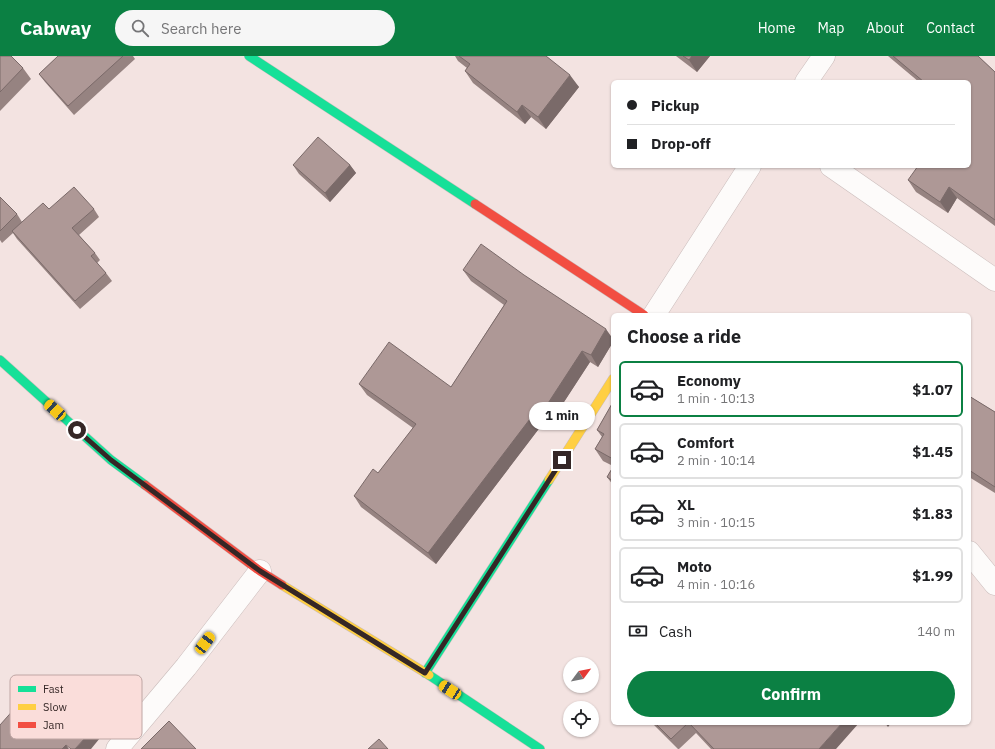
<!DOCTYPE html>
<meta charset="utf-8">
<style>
body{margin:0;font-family:"IBM Plex Sans",sans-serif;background:#f6f6f6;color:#202124;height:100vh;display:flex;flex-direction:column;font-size:15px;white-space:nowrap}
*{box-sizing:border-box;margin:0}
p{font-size:13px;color:#757577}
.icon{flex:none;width:22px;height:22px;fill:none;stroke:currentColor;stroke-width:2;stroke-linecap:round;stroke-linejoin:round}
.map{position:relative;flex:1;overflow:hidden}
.sheet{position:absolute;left:611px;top:257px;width:360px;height:412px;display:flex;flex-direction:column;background:#fff;border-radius:6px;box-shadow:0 1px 3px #0004}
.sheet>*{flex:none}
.banner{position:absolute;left:611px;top:24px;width:360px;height:88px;border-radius:6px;box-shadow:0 1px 3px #0004;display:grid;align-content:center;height:88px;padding:0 16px;background:#fff}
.needle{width:26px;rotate:58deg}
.controls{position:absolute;left:563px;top:601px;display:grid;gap:8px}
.controls a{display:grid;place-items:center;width:36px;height:36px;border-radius:50%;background:#fff;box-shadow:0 1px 3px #0004;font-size:20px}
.end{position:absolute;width:18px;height:18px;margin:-9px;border:5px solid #352726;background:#fff;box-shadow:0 0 0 2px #fff}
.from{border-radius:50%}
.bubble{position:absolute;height:28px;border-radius:14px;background:#fff;box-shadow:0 1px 3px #0004;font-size:13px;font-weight:700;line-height:28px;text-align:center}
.car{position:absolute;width:12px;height:24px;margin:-12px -6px;border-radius:5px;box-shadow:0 0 3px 1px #0007;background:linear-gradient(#f5c518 24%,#345 0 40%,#f5c518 0 76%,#345 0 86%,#f5c518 0)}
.banner b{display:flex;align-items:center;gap:14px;height:38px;font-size:15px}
.banner b+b{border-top:1px solid #e0e0e0}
.banner i{width:10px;height:10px;background:#202124}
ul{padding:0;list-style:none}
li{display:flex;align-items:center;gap:12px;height:56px;margin:0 8px 6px;padding:0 8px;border:2px solid #e0e0e0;border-radius:6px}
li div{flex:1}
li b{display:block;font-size:15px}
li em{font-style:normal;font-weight:700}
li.selected{border-color:#0b8043}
li>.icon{width:36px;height:36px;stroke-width:1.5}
h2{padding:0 16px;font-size:18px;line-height:48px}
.pay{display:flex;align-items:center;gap:10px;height:44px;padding:0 16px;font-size:15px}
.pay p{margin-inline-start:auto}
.cta{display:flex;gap:8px;margin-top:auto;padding:8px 16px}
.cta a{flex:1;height:46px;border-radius:24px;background:#0b8043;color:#fff;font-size:16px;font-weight:700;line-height:46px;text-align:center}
header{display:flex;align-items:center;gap:24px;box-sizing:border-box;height:56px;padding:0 20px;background:#0b8043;color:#fff}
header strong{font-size:19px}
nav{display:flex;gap:22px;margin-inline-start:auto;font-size:14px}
.search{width:280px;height:36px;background:#f6f6f6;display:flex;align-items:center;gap:10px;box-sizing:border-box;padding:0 14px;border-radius:22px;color:#757577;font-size:15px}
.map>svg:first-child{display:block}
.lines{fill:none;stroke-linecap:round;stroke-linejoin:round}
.street-casing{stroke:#cabcbb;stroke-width:23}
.fast-casing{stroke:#cabcbb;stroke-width:10}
.slow-casing{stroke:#cabcbb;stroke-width:10}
.jam-casing{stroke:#cabcbb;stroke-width:10}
.street{stroke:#fdfbfa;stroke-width:22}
.fast{stroke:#16e098;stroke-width:9}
.slow{stroke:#ffcf43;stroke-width:9}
.jam{stroke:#f24e42;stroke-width:9}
.wall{fill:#968381}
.shaded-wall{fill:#7a6a69}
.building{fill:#ae9896;stroke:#7a6a69}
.route{stroke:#352726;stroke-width:5}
.key{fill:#faddda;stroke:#bfa6a4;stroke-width:1}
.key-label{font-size:11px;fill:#352726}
</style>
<header>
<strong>Cabway</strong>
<div class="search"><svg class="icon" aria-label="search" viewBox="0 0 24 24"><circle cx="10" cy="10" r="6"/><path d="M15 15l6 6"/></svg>Search here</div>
<nav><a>Home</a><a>Map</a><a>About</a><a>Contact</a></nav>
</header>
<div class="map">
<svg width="995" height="693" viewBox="0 0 995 693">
<rect width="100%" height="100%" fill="#f3e3e1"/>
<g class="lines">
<defs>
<path id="street" d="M806,26L824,0
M831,110L995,224
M654,259L750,110
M969,496L995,528
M117,693L186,611L260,515"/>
<path id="fast" d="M249,0L475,148
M0,304L111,404L145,429
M425,617L549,424
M429,619L540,693"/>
<path id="slow" d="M549,424L613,323
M282,529L429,619"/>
<path id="jam" d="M475,148L644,259
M145,429L260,515L282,529"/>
</defs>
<!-- street casing -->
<use href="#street" class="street-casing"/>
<!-- fast casing -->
<use href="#fast" class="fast-casing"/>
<!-- slow casing -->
<use href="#slow" class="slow-casing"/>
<!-- jam casing -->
<use href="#jam" class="jam-casing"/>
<!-- street -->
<use href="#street" class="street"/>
<!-- fast -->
<use href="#fast" class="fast"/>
<!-- slow -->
<use href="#slow" class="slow"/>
<!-- jam -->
<use href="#jam" class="jam"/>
</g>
<!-- wall -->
<path class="wall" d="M0,0L23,12L31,23L0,55Z
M58,0H133L135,3L74,59L45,26L39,18Z
M455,0H546L579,31L546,73L531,61L525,68L473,27L465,15L467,12L458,5Z
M676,0H710L697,16Z
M888,0H978L995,16V170L957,142L948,157L916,136L908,124L969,110V26H919Z
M293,109H350L356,117L330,146L299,118Z
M0,141L17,158L22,166L49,153H94L99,161L79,179L95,197L100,204L97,207L106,217L112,225L80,253L17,183L13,177L2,187L0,184Z
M463,214L613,283V286L598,311L590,306L549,369L544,366L436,508L361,451L354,440L378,417L413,372L367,339L359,328L451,331L504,249L471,225Z
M969,340L995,356V437L969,421Z
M613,346V410L603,405L595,393L602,381L597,374Z
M613,411V429L607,421Z
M652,667H769L836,693H711L696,677L679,693H678Z"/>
<!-- shaded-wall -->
<path class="shaded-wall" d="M692,0H710L697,16L689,4Z
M570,19L579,31L546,73L538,61Z
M522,49L531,61L525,68L517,56Z
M350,109L356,117L330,146L325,137Z
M949,131L957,142L948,157L940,146Z
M606,273L613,283V286L598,311L591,299Z
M582,295L590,306L549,369L541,358Z
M536,355L544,366L436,508L428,497Z
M842,667H859L836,693H819Z
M885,667H891L888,671Z
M94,672L100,682L91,693H75Z
M66,689L69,693H62Z"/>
<!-- building -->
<path class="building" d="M0,0H11L23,12L0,36Z
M58,0H123L68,50L39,18Z
M459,0H546L570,19L538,61L522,49L517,56L465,15L470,8Z
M683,0H692L689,4Z
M893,0H978L995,16V164L949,131L940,146L908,124L918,110H969V26H924Z
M318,81L350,109L325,137L293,109Z
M74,131L94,153L72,172L95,197L91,200L106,217L75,245L12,175L43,147L49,153Z
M0,141L17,158L0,175Z
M481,188L524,219L606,273L591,299L582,295L541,358L536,355L428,497L354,440L373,413L378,417L416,368L359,328L389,286L451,331L507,245L463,214Z
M969,340L995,356V431L969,414Z
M613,346V403L595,393L604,378L597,374Z
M613,411V425L607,421Z
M40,624L94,672L75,693H71L66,689L62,693H0V669Z
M169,665L196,693H141Z
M655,667H688L671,683Z
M689,667H842L819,693H714Z
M379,683L388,693H368Z"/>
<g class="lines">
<!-- route -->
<path class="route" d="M77,374L111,404L260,515L425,617L562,404"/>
</g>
<!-- legend -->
<rect x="10" y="619" width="132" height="64" rx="6" class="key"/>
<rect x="18" y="630" width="18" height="6" fill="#16e098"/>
<rect x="18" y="648" width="18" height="6" fill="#ffcf43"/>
<rect x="18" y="666" width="18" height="6" fill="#f24e42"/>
<g class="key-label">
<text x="43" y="637">Fast</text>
<text x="43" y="655">Slow</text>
<text x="43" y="673">Jam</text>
</g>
</svg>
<div class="controls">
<a><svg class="needle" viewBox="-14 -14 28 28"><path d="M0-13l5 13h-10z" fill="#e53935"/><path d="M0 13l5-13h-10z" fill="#757577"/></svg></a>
<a><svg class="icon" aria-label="locate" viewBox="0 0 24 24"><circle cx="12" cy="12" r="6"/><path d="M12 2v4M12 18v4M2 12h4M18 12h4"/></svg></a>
</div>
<i class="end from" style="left:77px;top:374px"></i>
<i class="end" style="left:562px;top:404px"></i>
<div class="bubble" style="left:529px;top:346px;width:66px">1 min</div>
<i class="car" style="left:55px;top:354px;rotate:312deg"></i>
<i class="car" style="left:205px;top:587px;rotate:37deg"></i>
<i class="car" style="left:450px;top:634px;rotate:303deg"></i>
<div class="banner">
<b><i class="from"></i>Pickup</b>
<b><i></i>Drop-off</b>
</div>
<section class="sheet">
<h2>Choose a ride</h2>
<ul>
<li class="selected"><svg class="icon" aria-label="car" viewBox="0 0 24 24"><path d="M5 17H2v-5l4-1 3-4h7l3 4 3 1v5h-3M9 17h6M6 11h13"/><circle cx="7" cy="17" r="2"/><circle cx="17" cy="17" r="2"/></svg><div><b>Economy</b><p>1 min · 10:13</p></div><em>$1.07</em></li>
<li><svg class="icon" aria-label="car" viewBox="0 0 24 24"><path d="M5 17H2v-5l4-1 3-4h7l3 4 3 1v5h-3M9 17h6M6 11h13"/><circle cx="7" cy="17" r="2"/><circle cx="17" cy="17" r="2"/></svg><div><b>Comfort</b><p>2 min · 10:14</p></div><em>$1.45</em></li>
<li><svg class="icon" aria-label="car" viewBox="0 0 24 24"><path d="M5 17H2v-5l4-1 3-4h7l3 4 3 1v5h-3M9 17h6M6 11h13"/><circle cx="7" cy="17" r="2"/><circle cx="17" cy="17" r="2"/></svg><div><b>XL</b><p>3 min · 10:15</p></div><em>$1.83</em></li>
<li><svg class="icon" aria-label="car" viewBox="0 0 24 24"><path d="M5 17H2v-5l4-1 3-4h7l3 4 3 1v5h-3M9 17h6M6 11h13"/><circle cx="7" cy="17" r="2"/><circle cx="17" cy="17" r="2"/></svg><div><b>Moto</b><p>4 min · 10:16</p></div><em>$1.99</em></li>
</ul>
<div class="pay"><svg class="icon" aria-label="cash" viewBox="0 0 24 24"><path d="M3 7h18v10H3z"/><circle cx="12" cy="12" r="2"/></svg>Cash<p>140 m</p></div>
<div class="cta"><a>Confirm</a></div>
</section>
</div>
